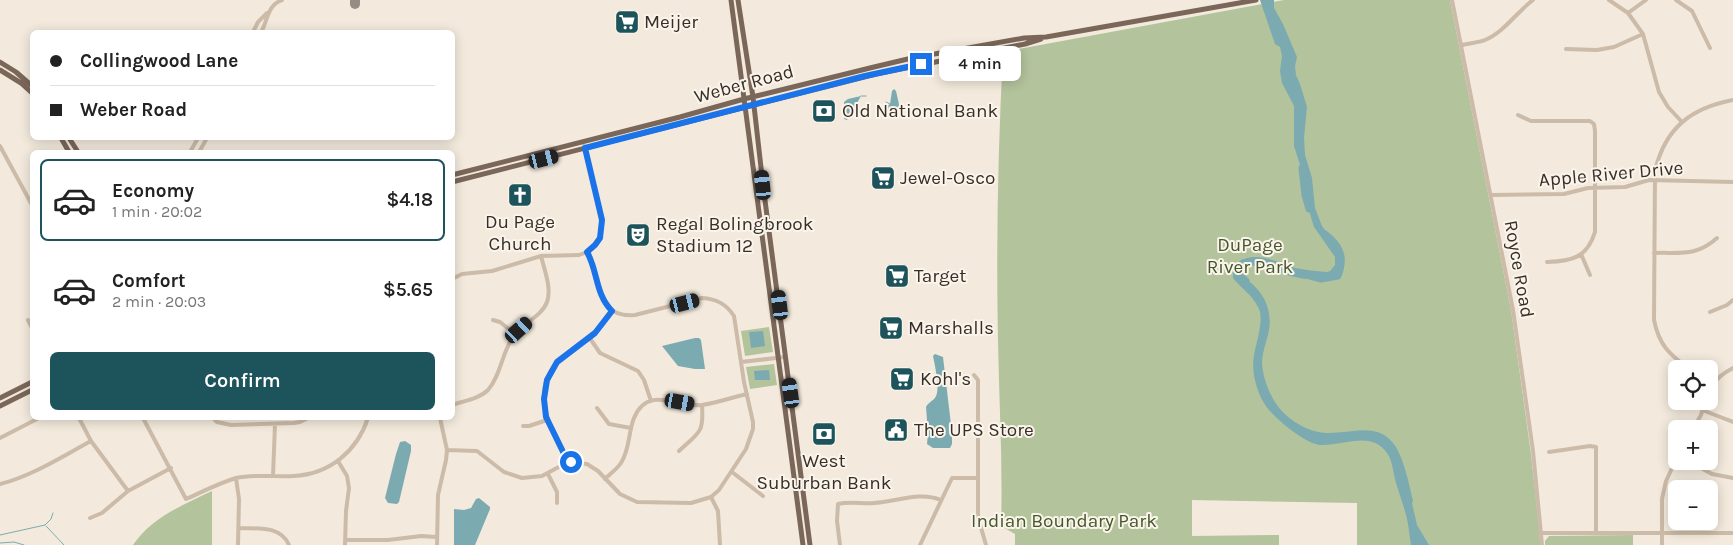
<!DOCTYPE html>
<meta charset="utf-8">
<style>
body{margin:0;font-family:Karla,sans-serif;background:#f2f2f2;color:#222;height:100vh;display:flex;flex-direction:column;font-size:19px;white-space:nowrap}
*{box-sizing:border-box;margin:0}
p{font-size:16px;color:#767676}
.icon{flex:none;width:28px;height:28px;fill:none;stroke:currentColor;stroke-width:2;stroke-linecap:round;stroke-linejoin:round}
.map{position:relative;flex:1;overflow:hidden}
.drawer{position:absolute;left:30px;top:150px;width:425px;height:270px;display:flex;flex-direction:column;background:#fff;border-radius:8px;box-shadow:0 2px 12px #0003}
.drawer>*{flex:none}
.hud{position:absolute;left:30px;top:30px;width:425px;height:110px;border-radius:8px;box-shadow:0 2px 12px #0003;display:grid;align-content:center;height:110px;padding:0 20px;background:#fff}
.controls{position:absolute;left:1668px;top:360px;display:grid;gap:10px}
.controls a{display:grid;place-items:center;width:50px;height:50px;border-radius:8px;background:#fff;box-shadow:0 2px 12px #0003;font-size:25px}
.end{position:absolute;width:22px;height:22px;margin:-11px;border:6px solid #1a73e8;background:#fff;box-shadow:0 0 0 2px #fff}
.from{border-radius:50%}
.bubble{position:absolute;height:35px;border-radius:8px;background:#fff;box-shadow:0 2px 12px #0003;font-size:16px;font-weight:600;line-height:35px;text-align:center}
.car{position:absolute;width:15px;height:30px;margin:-15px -8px;border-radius:6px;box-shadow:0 0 4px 1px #0007;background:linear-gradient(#222 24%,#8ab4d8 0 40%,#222 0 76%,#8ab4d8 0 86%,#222 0)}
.hud b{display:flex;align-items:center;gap:18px;height:48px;font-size:19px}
.hud b+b{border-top:1px solid #e0e0e0}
.hud i{width:12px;height:12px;background:#222}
ul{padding:9px 0 0;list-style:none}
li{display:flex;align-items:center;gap:15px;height:82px;margin:0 10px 8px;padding:0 10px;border:2px solid transparent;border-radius:8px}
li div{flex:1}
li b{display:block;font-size:19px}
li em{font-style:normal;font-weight:600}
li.on{border-color:#1d535b}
li>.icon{width:45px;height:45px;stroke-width:1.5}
.cta{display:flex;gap:10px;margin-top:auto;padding:10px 20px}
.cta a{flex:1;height:58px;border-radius:8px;background:#1d535b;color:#fff;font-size:20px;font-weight:600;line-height:58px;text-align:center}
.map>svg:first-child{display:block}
.green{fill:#b3c39c}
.water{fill:#7babb1}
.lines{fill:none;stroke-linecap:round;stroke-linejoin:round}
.stream{stroke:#7babb1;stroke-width:1}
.river{stroke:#7babb1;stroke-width:7}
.taxiway{stroke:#968c83;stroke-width:10}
.minor{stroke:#ccbba8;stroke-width:4}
.major{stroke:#7b6759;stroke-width:5}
.route{stroke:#1a73e8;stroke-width:6}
.labels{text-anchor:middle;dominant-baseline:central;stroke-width:4;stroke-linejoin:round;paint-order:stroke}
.poi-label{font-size:19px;fill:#382e29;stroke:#faf4ea;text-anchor:start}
.street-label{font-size:19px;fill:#382e29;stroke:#faf4ea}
.park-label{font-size:19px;fill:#45572c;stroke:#faf4ea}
</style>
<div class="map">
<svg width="1733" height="545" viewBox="0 0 1733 545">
<rect width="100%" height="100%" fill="#f3eadd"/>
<!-- green -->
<path class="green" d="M1284,0H1450L1511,310L1531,454L1541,545H1357V503L1192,500V536L1279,535V545H1015V534L1001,526C1003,464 999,402 998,340C996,244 998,148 1003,52Z
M769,327L773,352L745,356L741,331Z
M774,364L777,385L750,389L746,367Z
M212,491V545H133C152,517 183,505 212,491Z
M1633,535V545H1545V541L1549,536Z"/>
<!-- water -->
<path class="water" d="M1260,0H1274V8L1283,24L1297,57L1295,66L1296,75L1300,84L1307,107L1304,138L1305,155L1312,178L1315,208L1322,226L1343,254V261L1338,276C1323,279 1310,281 1295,277C1278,274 1261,262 1242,267L1238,275C1260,285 1273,306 1269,330C1267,341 1262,352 1262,363C1263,379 1270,397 1280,409C1291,422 1309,432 1326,433C1351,434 1379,420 1396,447C1405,463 1409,484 1413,501L1412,503L1417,525L1429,545H1411C1409,535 1409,525 1406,515C1403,503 1398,491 1395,479C1393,470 1392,460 1387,453C1371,430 1344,446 1320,445C1305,444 1271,416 1264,403C1256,390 1251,370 1254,355C1256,343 1265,318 1258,307C1253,296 1240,287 1233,278V266C1253,248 1274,261 1295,268C1305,270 1316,271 1327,272L1330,271L1335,265V257L1314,227L1306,201L1303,174L1294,146V106L1282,83L1280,71L1282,56L1280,47L1275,44Z
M894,89L896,91L901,113L898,114L891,111L883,112L881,111L883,108L890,104L892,91Z
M861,96L847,120L844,119V102L848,99Z
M763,331L765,346L751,348L749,332Z
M695,338H699L701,340L705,369H695L678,366L662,346Z
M935,354L943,357L952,433V444L950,448H933L927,444L928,433L926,407C928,402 934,401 936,396C940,388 935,366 933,356Z
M769,370L770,380H755L754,371Z
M405,441L411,445V451L399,502L397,504L388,503L385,498L396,454L400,442Z
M479,498L490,507V509L475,545H454V509L464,510L471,508L476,499Z"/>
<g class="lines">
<!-- stream -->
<path class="stream" d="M861,96H866
M886,102L890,104
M46,526L64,545
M0,535L45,525L51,519L53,513
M0,543L14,542L24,545"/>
<!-- river -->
<path class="river" d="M1302,168L1305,195L1309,209
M1310,276L1321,279L1338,276C1345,258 1341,246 1325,234
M1246,281L1240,276L1243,263H1249"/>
<!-- taxiway -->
<path class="taxiway" d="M355,0V4"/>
<!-- minor -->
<path class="minor" d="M1452,0L1513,310L1533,451L1542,545
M1609,0L1628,13L1643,34L1659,92L1668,107L1682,122
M1676,0L1692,11L1710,48
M1628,13L1646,0
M253,32L258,22L267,13
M261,32C268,21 267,5 282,0
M1462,45C1469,43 1478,43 1485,40C1504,32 1517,12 1533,0
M1566,49L1597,50L1614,47L1643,34
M1518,115L1531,121H1590L1594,124L1595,131V232C1587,258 1572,261 1547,262
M0,146L32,205
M190,152L198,138
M199,152L207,138
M1491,195L1564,194L1588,188L1625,187L1649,180L1733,182
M1654,253C1680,252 1696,257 1717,238
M1581,254L1590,275
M452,279L462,274L492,271L541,256L579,255L587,252L595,245L600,238L602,220L584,146
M1710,312L1727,305L1733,300
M28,320L32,328
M493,320L500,322L515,334
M589,337L600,353L638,371L644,380L651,401
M741,362L785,357
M1689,369C1669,354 1659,345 1654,320L1655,171C1665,128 1691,108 1733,100
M974,375L978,380V517L986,545
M1709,392C1714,380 1722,374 1733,368
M452,405C464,401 479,399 488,390C501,376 502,350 515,334C523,323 542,316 547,302C552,288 544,269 541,256
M597,408L609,424L631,428
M1702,410L1733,422
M79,418L91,441L128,491
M143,418L186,499C202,492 219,483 236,478C255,474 275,477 294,476C330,474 357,451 368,418
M213,418L217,422L231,425L294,423L300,422L308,418
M523,426H529L547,420
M1693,429L1701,415L1705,401
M0,438L39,418
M447,450L477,451L504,472L522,478L542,476L568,462L587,464L598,471L620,494L637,502L691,503L711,497L719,490L746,449L753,429V422L744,382L734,316C726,304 717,299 702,298L635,315C593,318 602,279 587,252
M679,451C699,432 704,434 702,405
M1549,452L1590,446L1596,447V533
M338,461L347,476L349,488L346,511L345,545
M1688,461L1712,474L1733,478
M568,462C552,429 526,389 562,358C572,348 585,342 596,332C602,326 607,318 612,311
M732,472L763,496
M548,474L557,492V503
M273,476L275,424
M236,478L239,499L238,545
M605,479C610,474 617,469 621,463C630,449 628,433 634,418C648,384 678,408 702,405C717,403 733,397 747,394
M0,484C32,476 63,456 91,441
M711,497L718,511L720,545
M90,518L102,513L128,491L171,468
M239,528C258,529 280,525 289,545
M1541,533H1733
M345,540H388L421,536L437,537
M437,545L438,495L446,460L447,450L440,418
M840,545L837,521L838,504C850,501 862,504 874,503C896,502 919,491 941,500
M920,545L952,478H978
M1662,545V499L1666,481L1676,460"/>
<!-- major -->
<path class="major" d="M731,0L803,545
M738,0L753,97L763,185L810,545
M0,62L16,72L32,86
M0,70L21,83L32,93
M61,138L69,152
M69,138L78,152
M452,175L680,117L744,99L874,67L912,58L1024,38L1046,37L1256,0
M452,182L876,74L1025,44L1041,39
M0,398L32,382
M0,406L32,390"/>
</g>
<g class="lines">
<!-- route -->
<path class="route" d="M571,462H568L546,417L544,399L547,380L557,362L595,333L612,311C595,294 598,271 587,252L595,245L600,238L602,220L585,148L865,76L921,64"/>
</g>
<!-- icons -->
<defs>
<symbol id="supermarket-square" viewBox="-11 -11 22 22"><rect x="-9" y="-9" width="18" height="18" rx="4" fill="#1d535b" stroke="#faf4ea"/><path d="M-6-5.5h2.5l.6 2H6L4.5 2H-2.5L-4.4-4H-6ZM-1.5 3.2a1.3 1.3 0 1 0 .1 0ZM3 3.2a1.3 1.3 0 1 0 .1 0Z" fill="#fff"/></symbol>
<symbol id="bank-square" viewBox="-11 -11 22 22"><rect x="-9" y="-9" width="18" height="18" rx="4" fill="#1d535b" stroke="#faf4ea"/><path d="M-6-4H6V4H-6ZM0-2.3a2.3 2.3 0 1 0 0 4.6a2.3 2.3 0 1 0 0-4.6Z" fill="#fff"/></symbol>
<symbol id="church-square" viewBox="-11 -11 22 22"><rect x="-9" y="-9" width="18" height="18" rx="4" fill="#1d535b" stroke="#faf4ea"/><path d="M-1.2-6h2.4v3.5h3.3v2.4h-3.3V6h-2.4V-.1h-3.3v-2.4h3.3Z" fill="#fff"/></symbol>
<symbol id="theatre-square" viewBox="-11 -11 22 22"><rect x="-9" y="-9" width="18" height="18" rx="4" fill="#1d535b" stroke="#faf4ea"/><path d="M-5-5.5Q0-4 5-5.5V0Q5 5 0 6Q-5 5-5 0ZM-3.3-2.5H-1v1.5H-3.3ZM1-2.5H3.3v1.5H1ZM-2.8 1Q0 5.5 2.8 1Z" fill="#fff"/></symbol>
<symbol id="civic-square" viewBox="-11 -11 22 22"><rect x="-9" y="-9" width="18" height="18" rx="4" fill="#1d535b" stroke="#faf4ea"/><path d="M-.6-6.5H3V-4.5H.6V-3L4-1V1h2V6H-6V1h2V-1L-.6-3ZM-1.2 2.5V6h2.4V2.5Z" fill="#fff"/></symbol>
</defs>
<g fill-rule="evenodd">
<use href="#supermarket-square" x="613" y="8" width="28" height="28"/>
<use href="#bank-square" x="810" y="97" width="28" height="28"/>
<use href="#supermarket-square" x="869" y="164" width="28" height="28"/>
<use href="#church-square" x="506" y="181" width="28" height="28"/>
<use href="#theatre-square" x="624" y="221" width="28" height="28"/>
<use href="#supermarket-square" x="883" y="262" width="28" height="28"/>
<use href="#supermarket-square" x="877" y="314" width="28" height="28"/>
<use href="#supermarket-square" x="888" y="365" width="28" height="28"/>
<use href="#civic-square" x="882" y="416" width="28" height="28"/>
<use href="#bank-square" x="810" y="420" width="28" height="28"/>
</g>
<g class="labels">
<!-- poi labels -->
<g class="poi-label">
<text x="644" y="22">Meijer</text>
<text x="842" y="111">Old National Bank</text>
<text x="900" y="178">Jewel-Osco</text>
<text x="520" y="222" text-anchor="middle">Du Page<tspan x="520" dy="22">Church</tspan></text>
<text x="656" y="224">Regal Bolingbrook<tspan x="656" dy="22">Stadium 12</tspan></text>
<text x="914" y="276">Target</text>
<text x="908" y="328">Marshalls</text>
<text x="920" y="379">Kohl's</text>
<text x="914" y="430">The UPS Store</text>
<text x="824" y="461" text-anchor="middle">West<tspan x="824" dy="22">Suburban Bank</tspan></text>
</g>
<!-- street labels -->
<g class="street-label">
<text transform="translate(744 84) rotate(-15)">Weber Road</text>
<text transform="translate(1611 174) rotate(-5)">Apple River Drive</text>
<text transform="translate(1519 269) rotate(80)">Royce Road</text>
</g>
<!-- park labels -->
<g class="park-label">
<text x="1250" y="245">DuPage<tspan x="1250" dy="22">River Park</tspan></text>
<text x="1064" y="521">Indian Boundary Park</text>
</g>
</g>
</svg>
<div class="controls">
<a><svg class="icon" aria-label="locate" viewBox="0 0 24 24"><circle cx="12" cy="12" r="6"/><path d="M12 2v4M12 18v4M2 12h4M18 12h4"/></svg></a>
<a>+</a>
<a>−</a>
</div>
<i class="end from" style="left:571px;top:462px"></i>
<i class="end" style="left:921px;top:64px"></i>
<div class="bubble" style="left:939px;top:46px;width:82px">4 min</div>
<i class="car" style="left:544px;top:159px;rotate:76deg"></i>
<i class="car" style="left:763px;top:185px;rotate:354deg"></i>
<i class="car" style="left:685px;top:303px;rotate:76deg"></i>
<i class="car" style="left:780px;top:305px;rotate:353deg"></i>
<i class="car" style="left:519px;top:330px;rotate:48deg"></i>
<i class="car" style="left:791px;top:393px;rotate:352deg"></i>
<i class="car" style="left:680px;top:402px;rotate:100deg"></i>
<div class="hud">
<b><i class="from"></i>Collingwood Lane</b>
<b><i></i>Weber Road</b>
</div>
<section class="drawer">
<ul>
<li class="on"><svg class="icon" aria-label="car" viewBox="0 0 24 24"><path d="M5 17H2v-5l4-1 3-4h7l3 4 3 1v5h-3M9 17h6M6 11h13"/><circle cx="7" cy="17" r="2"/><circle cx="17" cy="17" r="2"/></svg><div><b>Economy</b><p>1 min · 20:02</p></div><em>$4.18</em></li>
<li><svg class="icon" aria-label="car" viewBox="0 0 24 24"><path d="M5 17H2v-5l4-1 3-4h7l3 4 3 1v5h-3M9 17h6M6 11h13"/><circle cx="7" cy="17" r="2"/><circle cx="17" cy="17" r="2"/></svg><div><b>Comfort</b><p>2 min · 20:03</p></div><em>$5.65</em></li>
</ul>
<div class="cta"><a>Confirm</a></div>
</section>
</div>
